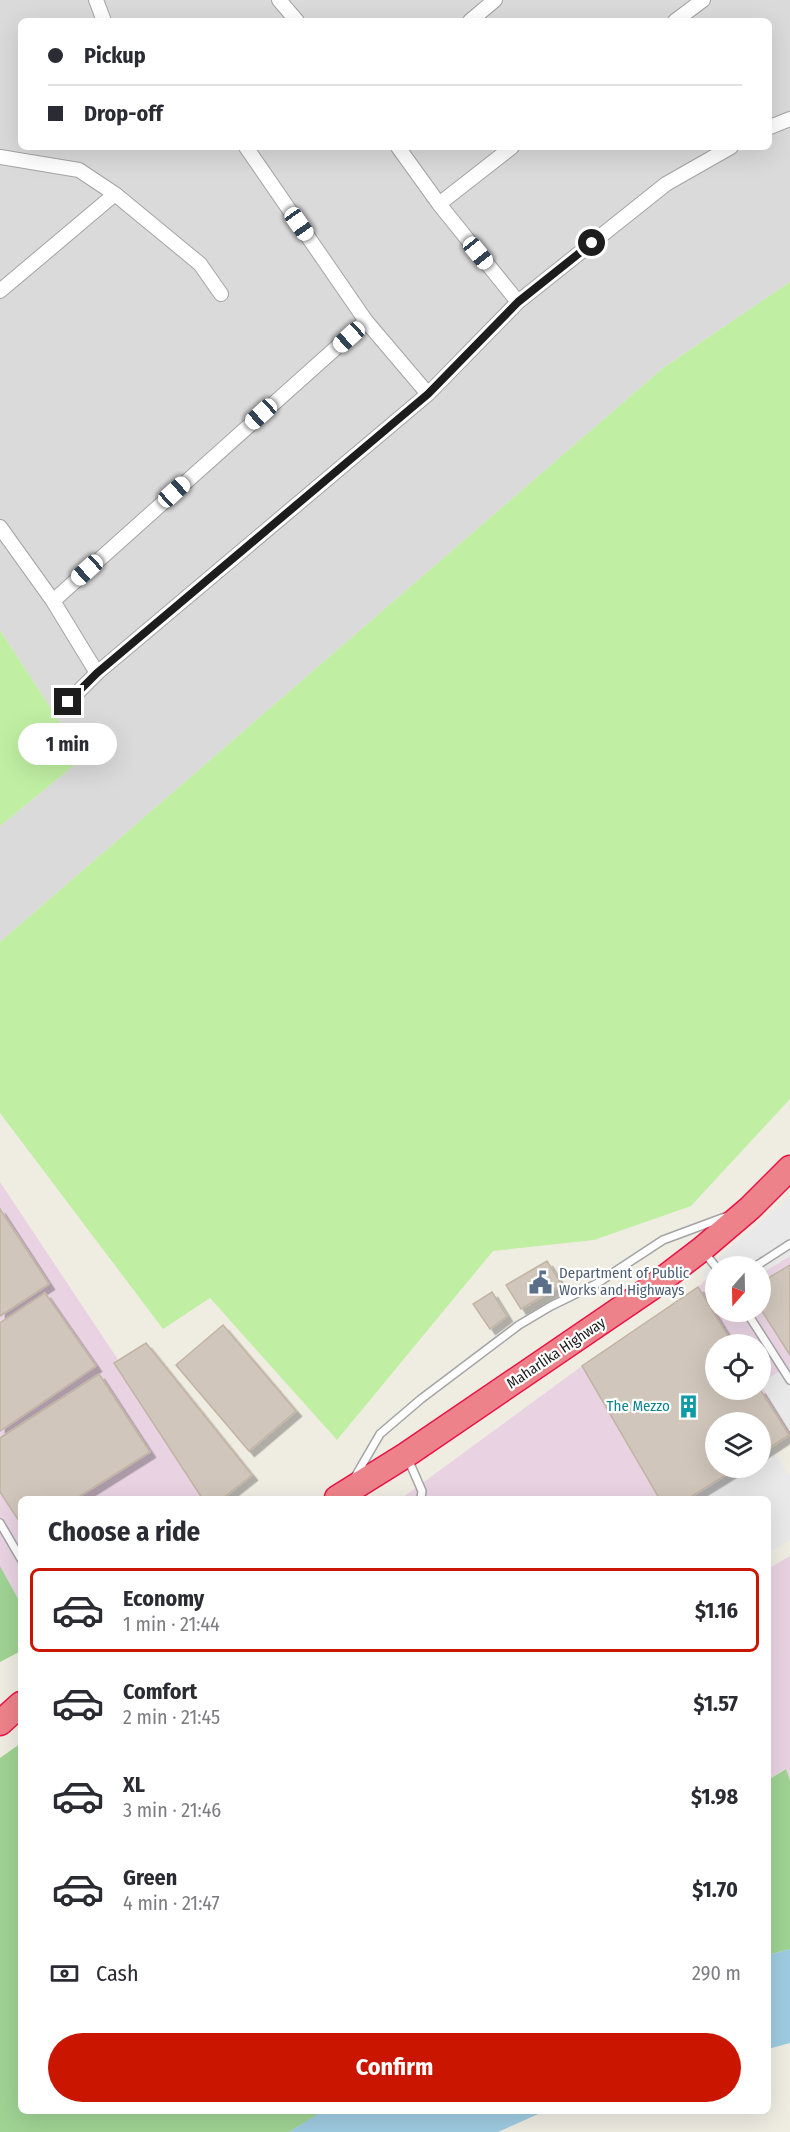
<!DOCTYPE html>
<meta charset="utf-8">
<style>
body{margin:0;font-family:"Fira Sans Condensed",sans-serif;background:#f2f2f3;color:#2b2b33;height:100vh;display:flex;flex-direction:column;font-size:22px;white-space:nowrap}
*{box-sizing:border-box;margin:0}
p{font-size:20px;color:#7c7c81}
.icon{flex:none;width:33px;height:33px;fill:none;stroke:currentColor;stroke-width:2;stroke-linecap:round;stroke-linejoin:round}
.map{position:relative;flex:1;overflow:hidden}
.drawer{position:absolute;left:18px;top:1496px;width:753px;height:618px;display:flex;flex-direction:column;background:#fff;border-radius:9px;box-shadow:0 6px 24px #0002}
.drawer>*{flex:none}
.hud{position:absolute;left:18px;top:18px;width:754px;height:132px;border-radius:9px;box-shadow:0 6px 24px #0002;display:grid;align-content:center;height:132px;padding:0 30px;background:#fff}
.needle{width:39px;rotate:200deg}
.fabs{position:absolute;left:705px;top:1256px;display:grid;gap:12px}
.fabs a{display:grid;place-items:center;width:66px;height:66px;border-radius:50%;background:#fff;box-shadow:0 6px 24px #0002;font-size:30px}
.end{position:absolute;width:27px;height:27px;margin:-14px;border:8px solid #1d1d1d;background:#fff;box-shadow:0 0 0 3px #fff}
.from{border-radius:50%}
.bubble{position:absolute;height:42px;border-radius:21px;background:#fff;box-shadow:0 6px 24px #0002;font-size:20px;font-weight:700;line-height:42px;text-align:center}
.car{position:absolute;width:18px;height:36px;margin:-18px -9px;border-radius:8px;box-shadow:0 0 4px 2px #0007;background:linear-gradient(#fff 24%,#345 0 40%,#fff 0 76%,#345 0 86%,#fff 0)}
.hud b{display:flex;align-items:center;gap:21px;height:57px;font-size:22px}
.hud b+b{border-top:2px solid #e1e1e2}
.hud i{width:15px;height:15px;background:#2b2b33}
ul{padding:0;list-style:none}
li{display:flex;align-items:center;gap:18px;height:84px;margin:0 12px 9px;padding:0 18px;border:3px solid transparent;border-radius:9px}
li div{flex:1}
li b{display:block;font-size:22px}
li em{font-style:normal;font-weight:700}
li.current{border-color:#ca1600}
li>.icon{width:54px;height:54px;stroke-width:1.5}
h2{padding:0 30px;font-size:27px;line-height:72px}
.pay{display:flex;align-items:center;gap:15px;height:66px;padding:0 30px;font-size:22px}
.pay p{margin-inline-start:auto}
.action{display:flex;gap:12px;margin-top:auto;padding:12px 30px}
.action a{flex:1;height:69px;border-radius:36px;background:#ca1600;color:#fff;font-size:24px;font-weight:700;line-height:69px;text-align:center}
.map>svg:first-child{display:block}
.residential{fill:#dbdada;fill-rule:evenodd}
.industrial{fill:#e9d3e3}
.grass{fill:#c0efa3}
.forest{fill:#9fd393}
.parking{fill:#e9e9e9}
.water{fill:#9ecbe1}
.building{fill:#d0c6bb;stroke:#c2b4a3;stroke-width:1.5;filter:url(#shadow)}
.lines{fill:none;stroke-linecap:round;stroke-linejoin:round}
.lane-casing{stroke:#a4a4a4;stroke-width:10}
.street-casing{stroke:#a4a4a4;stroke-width:16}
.highway-casing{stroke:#e81446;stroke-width:27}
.lane{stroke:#fff;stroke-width:7}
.street{stroke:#fff;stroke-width:14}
.highway{stroke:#ee828a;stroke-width:24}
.route{stroke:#1d1d1d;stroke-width:8}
.labels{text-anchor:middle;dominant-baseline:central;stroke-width:4.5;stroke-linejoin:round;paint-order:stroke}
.service-label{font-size:15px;fill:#4e5e75;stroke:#fff;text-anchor:start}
.street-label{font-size:15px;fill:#1d1d1d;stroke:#fff}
.culture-label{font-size:15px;fill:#0d838f;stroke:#fff;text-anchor:end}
</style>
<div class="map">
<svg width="790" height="2132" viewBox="0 0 790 2132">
<defs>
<filter id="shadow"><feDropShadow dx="5.5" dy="5.5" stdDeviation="0" flood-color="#0004"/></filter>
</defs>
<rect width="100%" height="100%" fill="#efece2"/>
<!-- residential -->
<path class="residential" d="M0,0H790V282L663,368L0,942V826L83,758L0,630ZM21,21H770V147H21Z"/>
<!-- industrial -->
<path class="industrial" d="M0,1182L210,1498H21V1604L0,1566Z
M790,1204V1436L761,1389L760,1344H733L698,1287L715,1271L716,1311H760V1266Z
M582,1366L659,1498H402Z
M790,1556V1781L785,1769L768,1780V1569Z"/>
<!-- grass -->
<path class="grass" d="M790,282V1099L691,1206L594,1240L493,1251L337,1440L210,1298L163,1329L0,1113V942L663,368Z
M0,630L83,758L0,826Z"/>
<!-- forest -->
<path class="forest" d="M0,1566L21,1604V1651L0,1662Z
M21,1743V2110L324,2111L289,2132H0V1758Z
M786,1769L790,1781V1949L768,1955V1780Z"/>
<!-- parking -->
<path class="parking" d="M790,1197V1256L761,1274L760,1266H716L715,1293L702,1272Z
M780,1371L790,1386V1432L761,1385V1383Z
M771,1449L790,1476V1540L768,1553V1498H690L741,1467H760L761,1455Z"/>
<!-- water -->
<path class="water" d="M790,1949V2043L768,2049V1955Z
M324,2110H545V2111L498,2132H289Z"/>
<!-- building -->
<path class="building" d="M0,1209L49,1284L0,1316Z
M547,1261L562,1285L521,1309L506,1285Z
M790,1265V1355L760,1308V1283Z
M698,1287L733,1344H716V1389H760L789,1435L760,1454V1422H716V1467H739L689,1498H659L582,1366Z
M492,1292L507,1316L490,1329L473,1304Z
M45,1293L96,1366L0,1431V1323Z
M223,1325L296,1411L249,1451L176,1365Z
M146,1343L252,1475L223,1498H202L114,1363Z
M99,1374L150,1452L77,1498H21V1524L0,1492V1438Z"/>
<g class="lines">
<defs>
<path id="lane" d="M703,1251L716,1267
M756,1266L790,1244
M746,1311L790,1380
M408,1459L422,1491L421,1498
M355,1477L380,1434L421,1399L519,1325L551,1306L596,1284L663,1240L725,1217
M0,1523L21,1559"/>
<path id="street" d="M96,0L104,21
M279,0L297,21
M470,21L495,0
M675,21L703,0
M770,127L790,119
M246,147L366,321L428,394
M398,147L439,204L518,302
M0,157L79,170L115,194L200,264L221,294
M439,204L512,147
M0,291L115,194
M0,527L53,601L97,673
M53,601L366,321
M68,702L97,673L428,394L518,302L666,184L731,147"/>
<path id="highway" d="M337,1498L406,1455L651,1288L702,1249L750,1208L790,1168
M0,1723L21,1704"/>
</defs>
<!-- lane casing -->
<use href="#lane" class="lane-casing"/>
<!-- street casing -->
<use href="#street" class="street-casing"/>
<!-- highway casing -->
<use href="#highway" class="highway-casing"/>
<!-- lane -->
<use href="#lane" class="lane"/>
<!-- street -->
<use href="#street" class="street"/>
<!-- highway -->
<use href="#highway" class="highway"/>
</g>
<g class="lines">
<!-- route -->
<path class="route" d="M68,702L97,673L428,394L518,302L592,243"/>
</g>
<!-- icons -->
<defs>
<symbol id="civic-bare" viewBox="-9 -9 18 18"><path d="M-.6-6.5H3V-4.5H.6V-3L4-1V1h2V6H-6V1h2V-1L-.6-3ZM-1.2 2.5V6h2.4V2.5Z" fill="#5c6f8a" stroke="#fff" stroke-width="2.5" paint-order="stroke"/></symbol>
<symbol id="building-bare" viewBox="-9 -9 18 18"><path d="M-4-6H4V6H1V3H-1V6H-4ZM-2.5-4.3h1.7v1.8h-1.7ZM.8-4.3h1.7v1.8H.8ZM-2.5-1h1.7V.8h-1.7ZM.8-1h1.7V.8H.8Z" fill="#0f9aa8" stroke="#fff" stroke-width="2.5" paint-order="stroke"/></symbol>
</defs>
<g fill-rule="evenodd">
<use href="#civic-bare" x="524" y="1266" width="33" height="33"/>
<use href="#building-bare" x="672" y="1390" width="33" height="33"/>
</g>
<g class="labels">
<!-- service labels -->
<g class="service-label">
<text x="559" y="1273">Department of Public<tspan x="559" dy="17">Works and Highways</tspan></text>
</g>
<!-- street labels -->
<g class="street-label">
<text transform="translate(556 1353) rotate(-34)">Maharlika Highway</text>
</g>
<!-- culture labels -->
<g class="culture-label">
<text x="670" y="1406">The Mezzo</text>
</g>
</g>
</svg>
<div class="fabs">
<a><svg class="needle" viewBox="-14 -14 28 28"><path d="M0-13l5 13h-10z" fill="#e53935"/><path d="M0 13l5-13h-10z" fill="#7c7c81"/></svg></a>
<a><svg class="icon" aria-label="locate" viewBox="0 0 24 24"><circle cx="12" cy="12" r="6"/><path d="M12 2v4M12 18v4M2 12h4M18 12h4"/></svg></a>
<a><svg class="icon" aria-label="layers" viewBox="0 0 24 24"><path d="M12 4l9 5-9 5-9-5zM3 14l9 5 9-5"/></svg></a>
</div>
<i class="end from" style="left:592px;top:243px"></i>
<i class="end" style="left:68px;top:702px"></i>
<div class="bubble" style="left:18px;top:723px;width:99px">1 min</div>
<i class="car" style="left:299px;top:224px;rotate:145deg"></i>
<i class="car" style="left:478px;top:253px;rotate:141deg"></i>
<i class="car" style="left:349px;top:337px;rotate:228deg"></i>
<i class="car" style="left:261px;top:414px;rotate:228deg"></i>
<i class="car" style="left:174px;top:492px;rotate:48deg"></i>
<i class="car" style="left:87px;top:570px;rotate:228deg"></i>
<div class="hud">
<b><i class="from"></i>Pickup</b>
<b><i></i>Drop-off</b>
</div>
<section class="drawer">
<h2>Choose a ride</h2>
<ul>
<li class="current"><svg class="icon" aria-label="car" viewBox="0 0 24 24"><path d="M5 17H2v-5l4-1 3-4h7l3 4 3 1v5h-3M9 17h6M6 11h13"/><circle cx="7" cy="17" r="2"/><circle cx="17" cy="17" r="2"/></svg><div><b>Economy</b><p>1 min · 21:44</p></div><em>$1.16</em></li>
<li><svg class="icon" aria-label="car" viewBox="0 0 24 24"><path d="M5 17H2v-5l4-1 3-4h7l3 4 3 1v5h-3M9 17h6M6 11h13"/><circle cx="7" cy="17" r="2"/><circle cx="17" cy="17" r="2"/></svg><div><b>Comfort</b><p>2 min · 21:45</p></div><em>$1.57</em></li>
<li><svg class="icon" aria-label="car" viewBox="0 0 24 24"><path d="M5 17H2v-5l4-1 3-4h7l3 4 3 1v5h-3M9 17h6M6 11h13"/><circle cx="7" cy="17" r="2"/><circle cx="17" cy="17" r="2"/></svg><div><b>XL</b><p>3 min · 21:46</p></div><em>$1.98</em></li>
<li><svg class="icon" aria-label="car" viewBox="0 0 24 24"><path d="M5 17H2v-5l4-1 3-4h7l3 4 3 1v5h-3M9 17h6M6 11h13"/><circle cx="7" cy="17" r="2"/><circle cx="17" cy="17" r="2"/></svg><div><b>Green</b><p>4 min · 21:47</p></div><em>$1.70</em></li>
</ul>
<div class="pay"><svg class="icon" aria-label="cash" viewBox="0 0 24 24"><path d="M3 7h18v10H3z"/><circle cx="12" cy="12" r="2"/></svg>Cash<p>290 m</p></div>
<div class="action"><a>Confirm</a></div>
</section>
</div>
